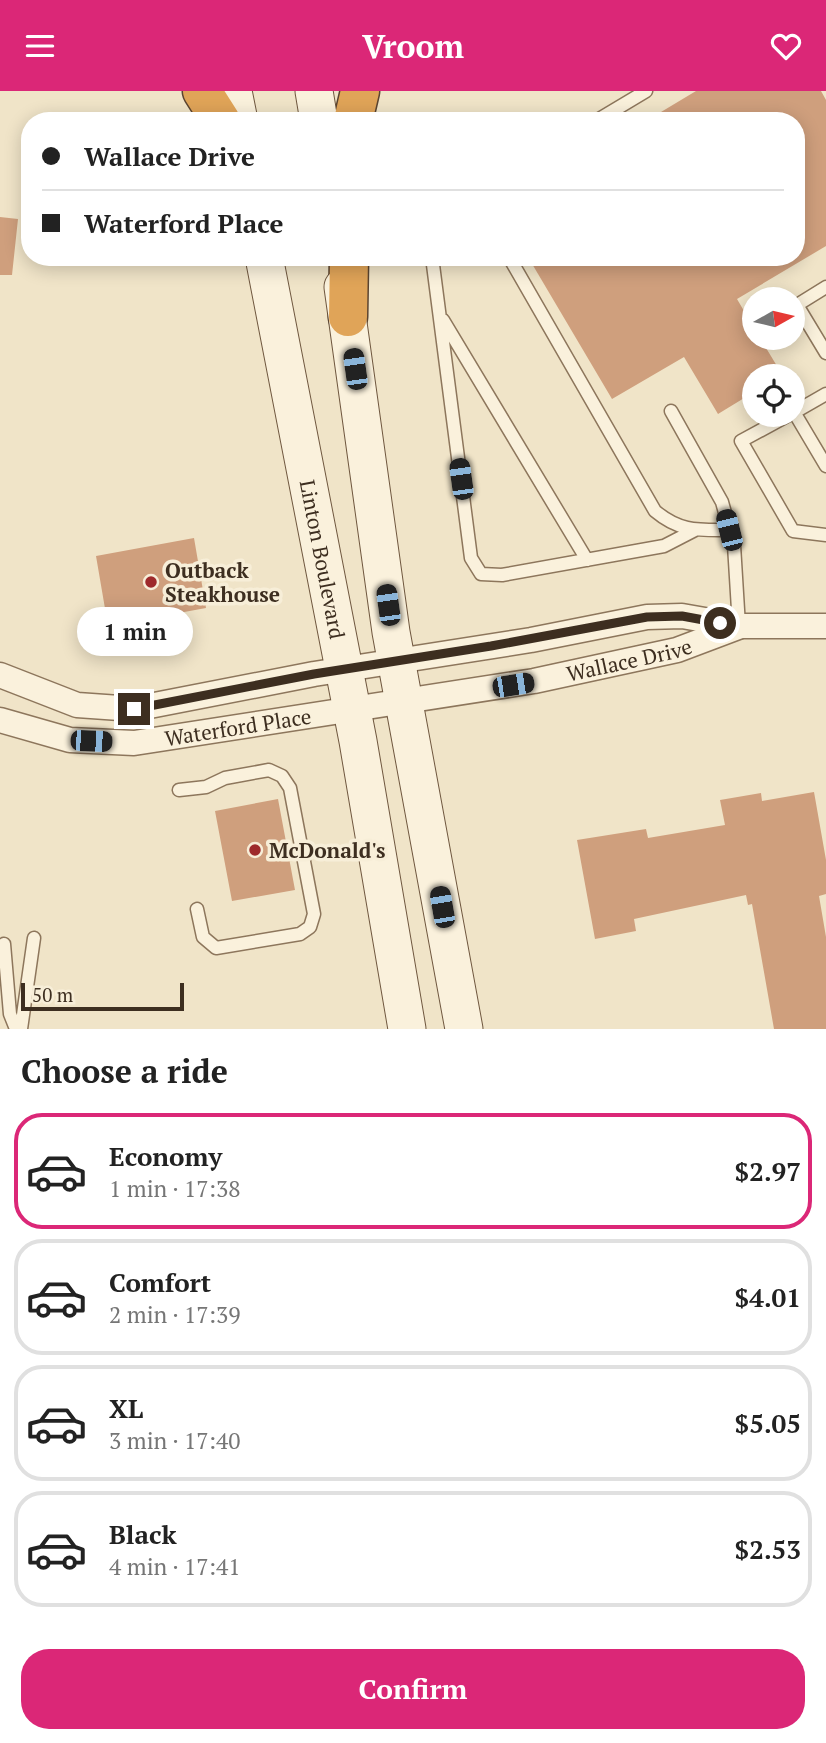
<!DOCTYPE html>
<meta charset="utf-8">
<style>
body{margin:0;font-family:"PT Serif",serif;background:#f2f2f2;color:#222;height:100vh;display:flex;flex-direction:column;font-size:26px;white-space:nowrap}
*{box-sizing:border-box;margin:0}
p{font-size:23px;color:#767676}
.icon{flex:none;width:38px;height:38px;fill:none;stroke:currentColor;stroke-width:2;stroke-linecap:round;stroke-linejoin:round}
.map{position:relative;height:938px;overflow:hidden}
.sheet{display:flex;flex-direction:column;background:#fff;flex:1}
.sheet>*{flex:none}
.banner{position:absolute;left:21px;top:21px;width:784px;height:154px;border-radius:28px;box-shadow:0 4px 18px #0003;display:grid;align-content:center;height:154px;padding:0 21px;background:#fff}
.needle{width:46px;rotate:82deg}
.tools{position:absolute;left:742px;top:196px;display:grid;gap:14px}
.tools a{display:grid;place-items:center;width:63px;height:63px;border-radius:50%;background:#fff;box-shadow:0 4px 18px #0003;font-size:35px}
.scale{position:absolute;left:21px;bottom:18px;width:163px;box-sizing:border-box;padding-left:7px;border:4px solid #3d2e20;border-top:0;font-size:19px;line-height:24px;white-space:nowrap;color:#3d2e20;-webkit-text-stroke:5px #f7eed8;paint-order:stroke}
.end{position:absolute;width:32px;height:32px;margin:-16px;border:9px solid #3d2e20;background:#fff;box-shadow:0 0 0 4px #fff}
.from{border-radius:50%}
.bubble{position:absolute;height:49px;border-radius:24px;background:#fff;box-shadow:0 4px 18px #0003;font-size:23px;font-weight:800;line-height:49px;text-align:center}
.car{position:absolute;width:21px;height:42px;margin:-21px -10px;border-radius:9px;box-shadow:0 0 5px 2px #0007;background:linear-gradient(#222 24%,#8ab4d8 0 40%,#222 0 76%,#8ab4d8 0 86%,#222 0)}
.banner b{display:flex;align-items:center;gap:24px;height:66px;font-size:26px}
.banner b+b{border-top:2px solid #e0e0e0}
.banner i{width:18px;height:18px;background:#222}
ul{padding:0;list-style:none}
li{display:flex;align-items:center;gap:21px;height:116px;margin:0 14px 10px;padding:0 7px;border:4px solid #e0e0e0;border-radius:28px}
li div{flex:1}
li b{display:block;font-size:26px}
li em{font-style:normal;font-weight:800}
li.current{border-color:#db2777}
li>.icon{width:63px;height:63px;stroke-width:1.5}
h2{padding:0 21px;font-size:32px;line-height:84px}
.button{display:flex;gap:14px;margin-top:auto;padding:14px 21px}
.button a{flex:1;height:80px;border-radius:28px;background:#db2777;color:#fff;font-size:28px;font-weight:800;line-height:80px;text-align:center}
header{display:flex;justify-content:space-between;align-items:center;height:91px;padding:0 21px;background:#db2777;color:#fff;font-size:32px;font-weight:800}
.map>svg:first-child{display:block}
.building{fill:#cf9f7d}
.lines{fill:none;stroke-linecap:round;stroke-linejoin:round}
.service-casing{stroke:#8d765c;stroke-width:15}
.minor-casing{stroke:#8d765c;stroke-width:27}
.secondary-casing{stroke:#6f573f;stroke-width:39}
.motorway-casing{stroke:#5b4430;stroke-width:41}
.service{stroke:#faf1dc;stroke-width:12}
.minor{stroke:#faf1dc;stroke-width:24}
.secondary{stroke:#faf1dc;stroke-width:37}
.motorway{stroke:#e0a458;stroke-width:38}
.route{stroke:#3d2e20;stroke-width:9}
.poi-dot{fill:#9e2a2b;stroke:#f7eed8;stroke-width:2.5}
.labels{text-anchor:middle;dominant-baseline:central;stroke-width:7;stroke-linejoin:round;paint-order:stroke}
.street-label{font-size:21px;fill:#3d2e20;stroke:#f7eed8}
.poi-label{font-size:21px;font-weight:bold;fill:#3d2e20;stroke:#f7eed8;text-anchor:start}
</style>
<header><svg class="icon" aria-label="menu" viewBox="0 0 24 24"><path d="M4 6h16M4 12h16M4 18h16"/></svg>Vroom<svg class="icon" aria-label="heart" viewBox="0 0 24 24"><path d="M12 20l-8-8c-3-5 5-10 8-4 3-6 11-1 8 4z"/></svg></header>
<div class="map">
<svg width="826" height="938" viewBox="0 0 826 938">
<rect width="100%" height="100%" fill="#f0e4c8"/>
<!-- building -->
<path class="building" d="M696,0H821L826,9V155L737,208L754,237V247H760L783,285H754V301L718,323L684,266L612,308L528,166H796V30H646Z
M0,126L18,128L12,184H0Z
M194,447L206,517L108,535L96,465Z
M814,701L826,769V803L819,805L826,846V938H774L752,813L748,814L746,804L634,828L636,840L595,848L577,749L646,738L648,747L725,734L720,709L761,702L762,710Z
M278,708L295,799L232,810L215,720Z"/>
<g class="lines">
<defs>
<path id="service" d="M596,30L646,0
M432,166L471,467L481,483L502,484L664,455L695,439
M509,166L655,420C680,441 698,439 729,439
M826,196L797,214L826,262
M443,229L587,469
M671,320L722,411L734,454L739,535
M794,321L826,375
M793,322L826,303
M789,324L741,350L793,440L826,444
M179,699L206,696L225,687L269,679L282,685L290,697L314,823L310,836L300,843L216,857L203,846L197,818
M4,853L10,923L16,938
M21,938L34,847"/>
<g id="minor">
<path d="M0,584L77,614L134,618L314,583L531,549L647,526L682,525L739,535H826"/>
<path id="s1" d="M0,629L70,649L134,652L534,590L677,559L738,536"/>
</g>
<g id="secondary">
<path d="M233,0L239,30"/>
<path d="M314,0L319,30"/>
<path id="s2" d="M264,166L358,650L407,938"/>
<path d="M343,196L391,541L464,938"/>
</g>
<path id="motorway" d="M202,0L221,30
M353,30L360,0
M348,226L349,166"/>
</defs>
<!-- service casing -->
<use href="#service" class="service-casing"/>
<!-- minor casing -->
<use href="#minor" class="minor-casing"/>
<!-- secondary casing -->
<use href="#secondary" class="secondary-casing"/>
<!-- motorway casing -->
<use href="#motorway" class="motorway-casing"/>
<!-- service -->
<use href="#service" class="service"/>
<!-- minor -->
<use href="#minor" class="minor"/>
<!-- secondary -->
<use href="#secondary" class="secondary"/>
<!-- motorway -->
<use href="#motorway" class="motorway"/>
</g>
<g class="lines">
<!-- route -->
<path class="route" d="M134,618L314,583L491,555L647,526L682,525L720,532"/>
</g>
<!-- markers -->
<g class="poi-dot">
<circle cx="151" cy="491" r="7"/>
<circle cx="255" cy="759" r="7"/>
</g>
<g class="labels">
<!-- street labels -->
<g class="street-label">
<text stroke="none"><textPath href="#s2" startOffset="308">Linton Boulevard</textPath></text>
<text stroke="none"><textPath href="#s1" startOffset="639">Wallace Drive</textPath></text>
<text stroke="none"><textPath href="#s1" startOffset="242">Waterford Place</textPath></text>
</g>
<!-- poi labels -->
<g class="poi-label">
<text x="165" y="479">Outback<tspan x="165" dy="24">Steakhouse</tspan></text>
<text x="269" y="759">McDonald's</text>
</g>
</g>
</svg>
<div class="tools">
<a><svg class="needle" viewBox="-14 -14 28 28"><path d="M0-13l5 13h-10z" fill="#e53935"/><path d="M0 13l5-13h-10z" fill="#767676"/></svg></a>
<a><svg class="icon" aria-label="locate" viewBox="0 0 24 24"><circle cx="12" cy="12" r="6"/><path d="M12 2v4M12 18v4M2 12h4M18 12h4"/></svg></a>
</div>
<div class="scale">50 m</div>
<i class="end from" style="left:720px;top:532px"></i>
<i class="end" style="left:134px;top:618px"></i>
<div class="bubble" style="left:77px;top:516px;width:116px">1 min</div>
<i class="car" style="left:355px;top:278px;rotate:352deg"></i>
<i class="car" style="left:461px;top:388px;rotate:352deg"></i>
<i class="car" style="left:729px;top:439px;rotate:346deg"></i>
<i class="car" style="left:388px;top:514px;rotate:352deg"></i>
<i class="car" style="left:513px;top:594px;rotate:81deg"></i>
<i class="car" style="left:91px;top:650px;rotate:92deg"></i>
<i class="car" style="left:442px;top:816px;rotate:350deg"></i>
<div class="banner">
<b><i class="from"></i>Wallace Drive</b>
<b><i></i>Waterford Place</b>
</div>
</div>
<section class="sheet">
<h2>Choose a ride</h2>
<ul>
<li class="current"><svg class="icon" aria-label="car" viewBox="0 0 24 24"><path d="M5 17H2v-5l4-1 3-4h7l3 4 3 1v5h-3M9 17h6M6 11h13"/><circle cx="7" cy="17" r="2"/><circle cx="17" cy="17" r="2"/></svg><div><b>Economy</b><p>1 min · 17:38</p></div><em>$2.97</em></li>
<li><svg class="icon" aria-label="car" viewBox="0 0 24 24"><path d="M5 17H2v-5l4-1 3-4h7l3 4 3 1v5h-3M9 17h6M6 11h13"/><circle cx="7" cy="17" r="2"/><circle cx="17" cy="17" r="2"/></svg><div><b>Comfort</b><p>2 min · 17:39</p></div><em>$4.01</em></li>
<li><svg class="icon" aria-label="car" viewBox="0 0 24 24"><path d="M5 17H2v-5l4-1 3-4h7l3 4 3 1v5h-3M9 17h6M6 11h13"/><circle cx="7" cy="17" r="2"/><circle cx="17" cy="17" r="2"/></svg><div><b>XL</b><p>3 min · 17:40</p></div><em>$5.05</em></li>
<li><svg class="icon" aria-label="car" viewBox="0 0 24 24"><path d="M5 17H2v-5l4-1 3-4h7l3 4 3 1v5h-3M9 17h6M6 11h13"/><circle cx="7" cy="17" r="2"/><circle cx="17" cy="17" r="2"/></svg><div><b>Black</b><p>4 min · 17:41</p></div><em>$2.53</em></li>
</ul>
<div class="button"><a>Confirm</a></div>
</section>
